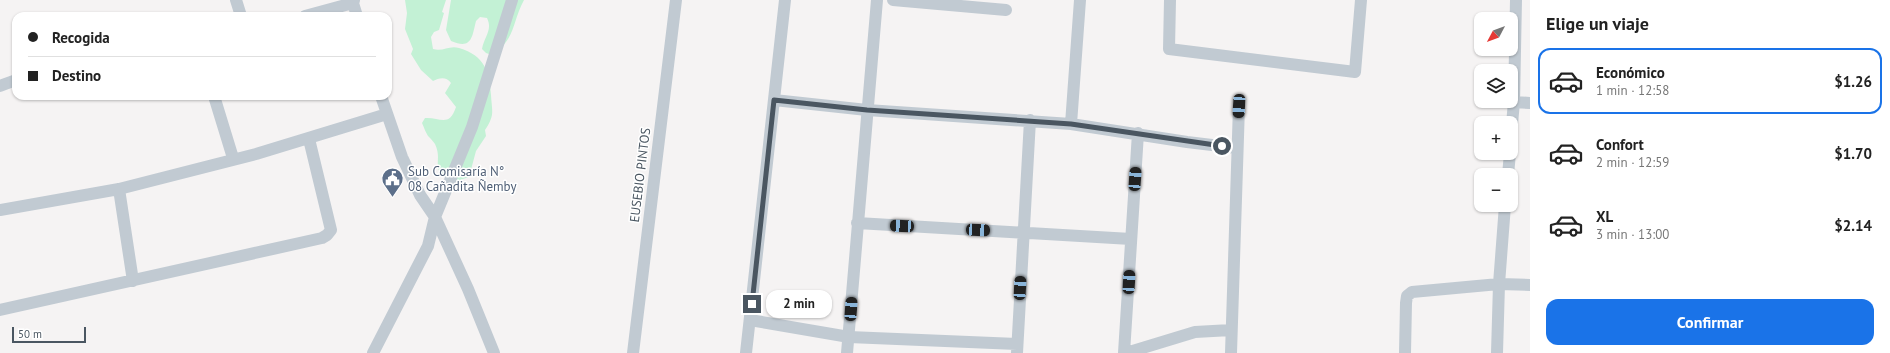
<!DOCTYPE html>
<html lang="es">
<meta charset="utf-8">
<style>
body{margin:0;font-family:"PT Sans",sans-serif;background:#f2f2f2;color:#222;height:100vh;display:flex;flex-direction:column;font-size:15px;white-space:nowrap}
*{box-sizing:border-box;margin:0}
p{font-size:13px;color:#767676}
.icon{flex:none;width:22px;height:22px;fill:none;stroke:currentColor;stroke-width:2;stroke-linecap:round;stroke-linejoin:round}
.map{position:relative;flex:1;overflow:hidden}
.details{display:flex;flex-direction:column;background:#fff;width:360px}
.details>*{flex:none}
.hud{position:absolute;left:12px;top:12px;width:380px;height:88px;border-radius:12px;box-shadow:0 1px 3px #0004;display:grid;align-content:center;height:88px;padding:0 16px;background:#fff}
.needle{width:26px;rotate:229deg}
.controls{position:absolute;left:1474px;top:12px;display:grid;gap:8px}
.controls a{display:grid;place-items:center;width:44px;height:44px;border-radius:8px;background:#fff;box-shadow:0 1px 3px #0004;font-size:20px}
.scale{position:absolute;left:12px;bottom:10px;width:74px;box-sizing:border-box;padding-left:4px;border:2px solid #4a5661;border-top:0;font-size:11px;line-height:14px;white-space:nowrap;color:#4a5661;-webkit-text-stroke:3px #fff;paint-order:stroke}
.end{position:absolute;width:18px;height:18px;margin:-9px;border:5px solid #4a5661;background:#fff;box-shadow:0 0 0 2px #fff}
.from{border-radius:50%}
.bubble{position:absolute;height:28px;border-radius:12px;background:#fff;box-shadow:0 1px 3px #0004;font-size:13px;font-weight:600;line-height:28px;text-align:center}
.car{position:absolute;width:12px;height:24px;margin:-12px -6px;border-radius:5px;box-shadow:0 0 3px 1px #0007;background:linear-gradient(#222 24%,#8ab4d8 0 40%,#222 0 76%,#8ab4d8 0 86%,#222 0)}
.hud b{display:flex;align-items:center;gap:14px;height:38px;font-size:15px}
.hud b+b{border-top:1px solid #e0e0e0}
.hud i{width:10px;height:10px;background:#222}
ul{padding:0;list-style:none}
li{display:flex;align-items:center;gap:12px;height:66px;margin:0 8px 6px;padding:0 8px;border:2px solid transparent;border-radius:12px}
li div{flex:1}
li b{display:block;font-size:15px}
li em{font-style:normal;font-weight:600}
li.on{border-color:#1a73e8}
li>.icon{width:36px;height:36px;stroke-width:1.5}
h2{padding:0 16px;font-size:18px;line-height:48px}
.cta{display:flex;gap:8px;margin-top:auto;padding:8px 16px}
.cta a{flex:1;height:46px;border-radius:12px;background:#1a73e8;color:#fff;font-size:16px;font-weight:600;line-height:46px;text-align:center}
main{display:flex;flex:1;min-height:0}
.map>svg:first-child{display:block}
.green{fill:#c3f1d5}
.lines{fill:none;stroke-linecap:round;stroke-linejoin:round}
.minor{stroke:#c1cad2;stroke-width:12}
.route{stroke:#4a5661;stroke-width:5}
.labels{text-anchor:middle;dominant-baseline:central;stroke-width:3;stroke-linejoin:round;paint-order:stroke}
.service-label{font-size:13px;fill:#4e5e75;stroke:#fff;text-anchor:start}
.street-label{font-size:13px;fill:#4a5661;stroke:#fff}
</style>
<main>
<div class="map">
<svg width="1530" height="353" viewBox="0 0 1530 353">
<rect width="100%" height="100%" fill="#f5f3f3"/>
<!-- green -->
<path class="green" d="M405,0H446L442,12L444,13L439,30L434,32L431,37L433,49C443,52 449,45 459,48C485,56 489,71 491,95C492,112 495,115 485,130L486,136L476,151L469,177L454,182C427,169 444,163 435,144C433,141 431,139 429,137C426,134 424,127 422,123L425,118C440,117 449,128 456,107L445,93L451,83C446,76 439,78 433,81L421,70L411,54L413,49L405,29L407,13Z
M451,0H524C512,22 516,39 492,55L486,53L482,49C484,37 493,30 487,18L480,17L476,21C472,37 472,50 451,41L446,30Z"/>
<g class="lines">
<!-- minor -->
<path class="minor" d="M236,0L241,16
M352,0L357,16
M893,0L1006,10
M1170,0L1169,49L1355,72L1361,0
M305,16L353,3L354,0
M0,86L16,80
M214,96L233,158
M381,96L402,157L420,195L435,217L468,289L494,353
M774,100L867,110L1071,124L1187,142L1237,148
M1514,102L1530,103
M1071,124L1080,0
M1511,135L1514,102L1516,0
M1508,175L1510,153
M119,189L133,281
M0,210L119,189L256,154L387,114
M857,223L1131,239
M0,310L322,238L327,235L331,230L309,139
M750,320L849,337L1017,344
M373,353L428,246L435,217L472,127L512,0
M633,353L676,0
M746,353L785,0
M847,353L877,0
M1017,353L1030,120
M1124,353L1138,133
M1126,353L1195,332L1231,330
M1231,353L1239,106
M1405,353L1406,303L1407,296L1412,292L1499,284L1530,285
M1497,353L1499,284L1505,205"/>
</g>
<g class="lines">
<!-- route -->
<path class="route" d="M752,304L774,100L867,110L1071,124L1222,146"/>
</g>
<!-- icons -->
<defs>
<symbol id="civic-pin" viewBox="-11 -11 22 30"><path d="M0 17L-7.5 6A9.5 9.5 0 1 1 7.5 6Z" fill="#5c6f8a" stroke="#fff"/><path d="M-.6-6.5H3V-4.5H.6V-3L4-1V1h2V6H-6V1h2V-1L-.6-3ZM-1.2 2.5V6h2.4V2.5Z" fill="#fff"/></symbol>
</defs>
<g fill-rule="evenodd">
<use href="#civic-pin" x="380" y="166" width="25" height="34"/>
</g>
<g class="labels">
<!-- service labels -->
<g class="service-label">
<text x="408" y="171">Sub Comisaría N°<tspan x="408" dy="15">08 Cañadita Ñemby</tspan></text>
</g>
<!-- street labels -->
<g class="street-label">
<text transform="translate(640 175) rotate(-83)">EUSEBIO PINTOS</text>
</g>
</g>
</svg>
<div class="controls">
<a><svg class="needle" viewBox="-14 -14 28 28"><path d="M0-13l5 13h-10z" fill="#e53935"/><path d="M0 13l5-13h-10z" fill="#767676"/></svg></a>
<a><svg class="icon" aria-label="layers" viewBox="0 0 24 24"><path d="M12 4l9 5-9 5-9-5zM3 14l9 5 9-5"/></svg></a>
<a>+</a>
<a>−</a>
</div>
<div class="scale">50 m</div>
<i class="end from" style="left:1222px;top:146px"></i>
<i class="end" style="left:752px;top:304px"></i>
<div class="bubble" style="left:766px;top:290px;width:66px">2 min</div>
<i class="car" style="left:1239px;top:106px;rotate:183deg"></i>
<i class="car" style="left:1135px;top:179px;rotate:4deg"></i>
<i class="car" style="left:902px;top:226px;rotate:273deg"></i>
<i class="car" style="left:978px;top:230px;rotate:93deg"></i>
<i class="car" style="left:1129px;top:282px;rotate:3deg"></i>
<i class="car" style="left:1020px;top:288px;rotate:3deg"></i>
<i class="car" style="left:851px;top:309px;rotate:4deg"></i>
<div class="hud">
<b><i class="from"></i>Recogida</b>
<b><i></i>Destino</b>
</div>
</div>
<section class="details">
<h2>Elige un viaje</h2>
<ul>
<li class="on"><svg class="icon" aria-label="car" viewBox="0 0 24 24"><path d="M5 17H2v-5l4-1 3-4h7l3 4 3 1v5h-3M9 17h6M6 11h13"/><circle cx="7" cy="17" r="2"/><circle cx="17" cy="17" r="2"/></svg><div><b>Económico</b><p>1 min · 12:58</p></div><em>$1.26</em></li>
<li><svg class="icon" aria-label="car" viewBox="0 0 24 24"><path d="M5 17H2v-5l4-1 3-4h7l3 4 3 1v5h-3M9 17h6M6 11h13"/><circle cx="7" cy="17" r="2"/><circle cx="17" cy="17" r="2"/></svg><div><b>Confort</b><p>2 min · 12:59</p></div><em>$1.70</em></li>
<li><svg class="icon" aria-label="car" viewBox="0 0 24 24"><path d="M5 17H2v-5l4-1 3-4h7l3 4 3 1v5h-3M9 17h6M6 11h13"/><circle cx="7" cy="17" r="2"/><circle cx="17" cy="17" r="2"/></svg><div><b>XL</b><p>3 min · 13:00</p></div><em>$2.14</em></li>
</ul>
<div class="cta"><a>Confirmar</a></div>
</section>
</main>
